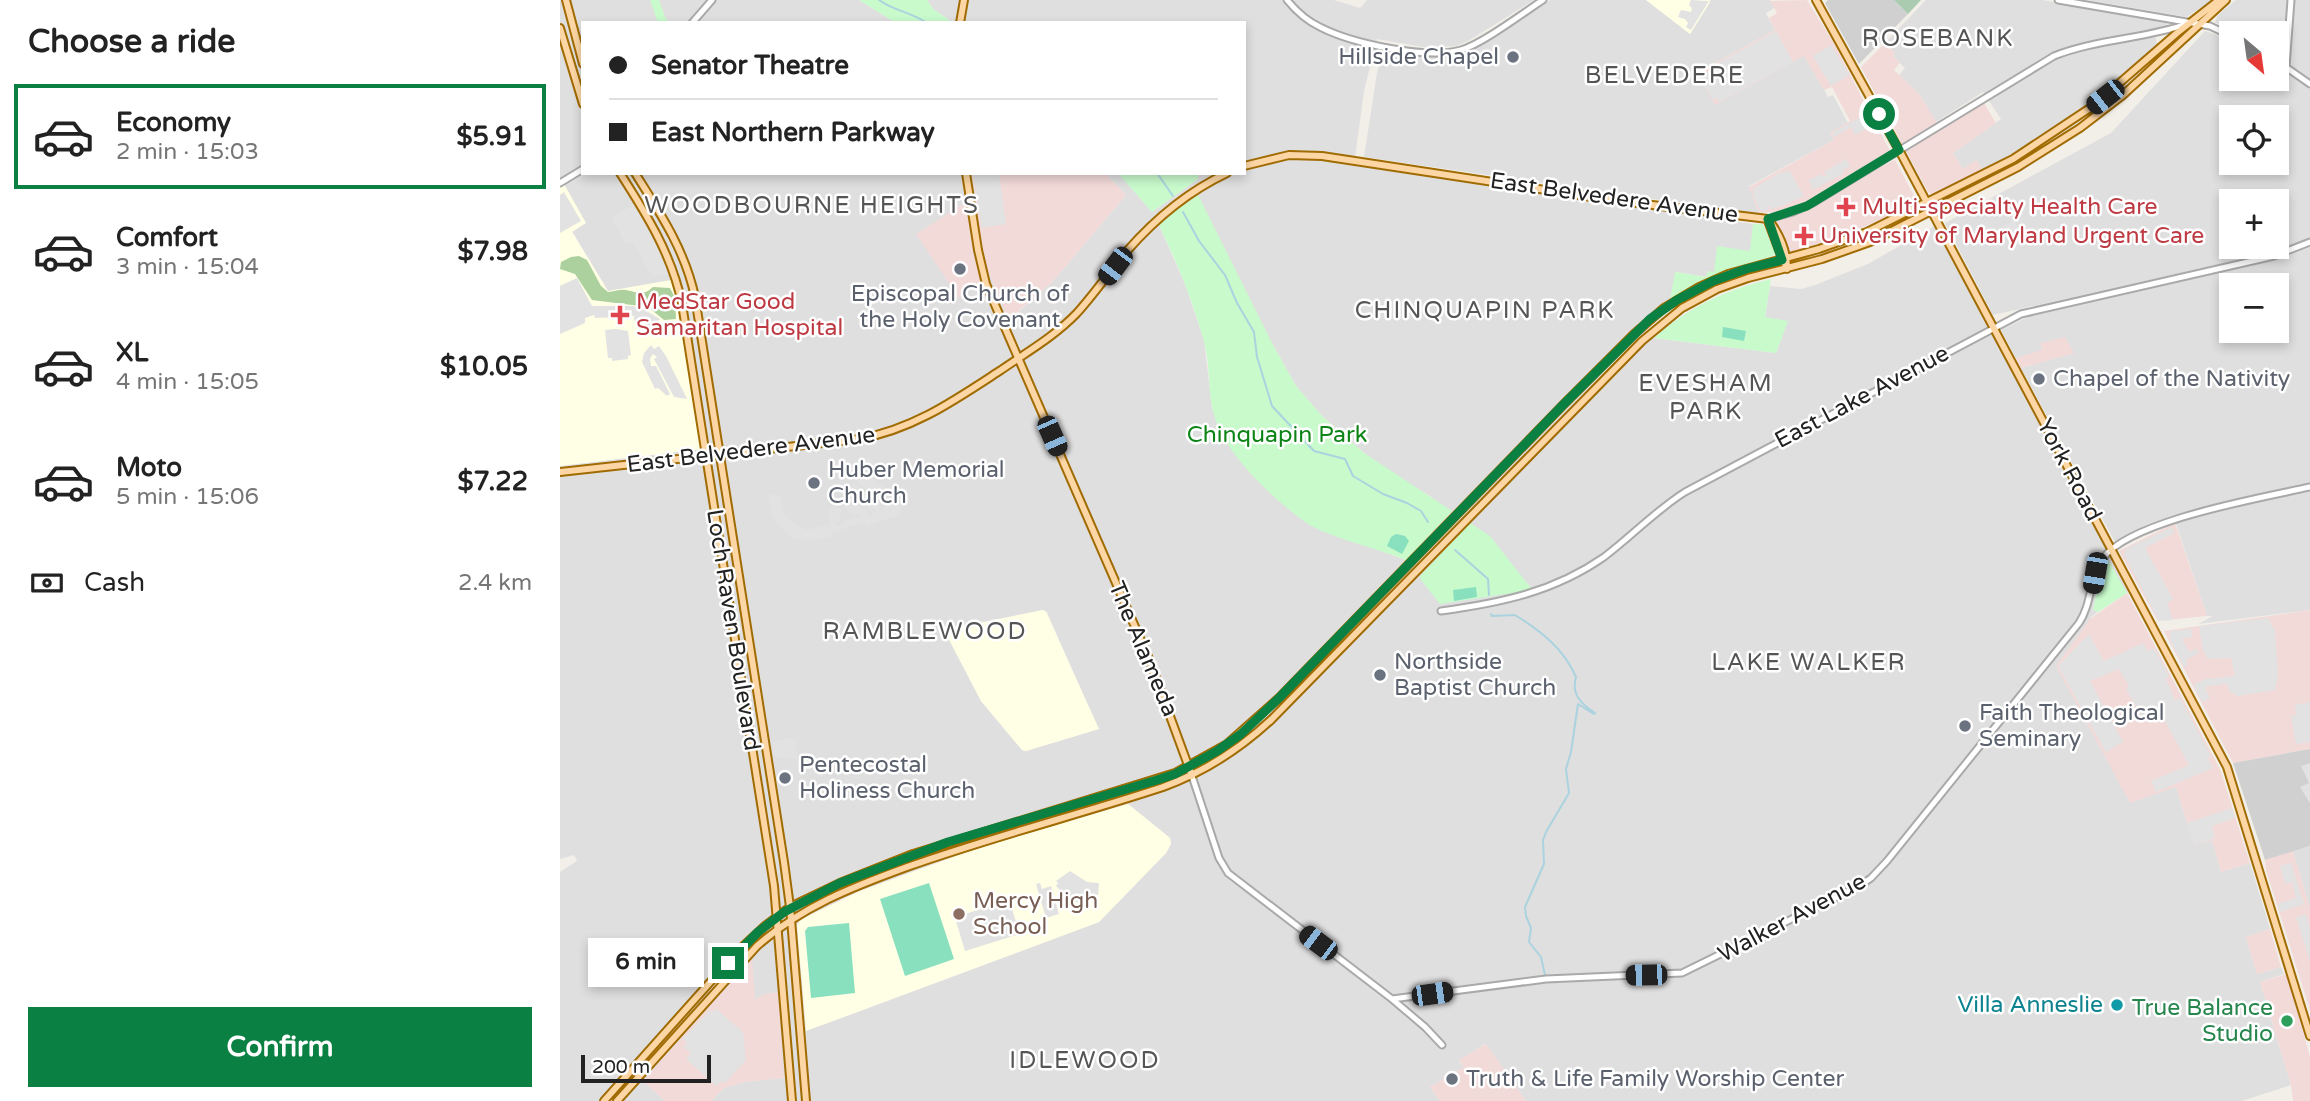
<!DOCTYPE html>
<meta charset="utf-8">
<style>
body{margin:0;font-family:"Varela Round",sans-serif;background:#f6f6f6;color:#222;height:100vh;display:flex;flex-direction:column;font-size:26px;white-space:nowrap}
*{box-sizing:border-box;margin:0}
p{font-size:23px;color:#767676}
.icon{flex:none;width:38px;height:38px;fill:none;stroke:currentColor;stroke-width:2;stroke-linecap:round;stroke-linejoin:round}
.map{position:relative;flex:1;overflow:hidden}
.details{display:flex;flex-direction:column;background:#fff;width:560px}
.details>*{flex:none}
.guide{position:absolute;left:21px;top:21px;width:665px;height:154px;border-radius:0px;box-shadow:0 4px 10px #0003;display:grid;align-content:center;height:154px;padding:0 28px;background:#fff}
.needle{width:46px;rotate:151deg}
.fabs{position:absolute;left:1659px;top:21px;display:grid;gap:14px}
.fabs a{display:grid;place-items:center;width:70px;height:70px;border-radius:0px;background:#fff;box-shadow:0 4px 10px #0003;font-size:35px}
.scale{position:absolute;left:21px;bottom:18px;width:130px;box-sizing:border-box;padding-left:7px;border:4px solid #222;border-top:0;font-size:19px;line-height:24px;white-space:nowrap;color:#222;-webkit-text-stroke:5px #fff;paint-order:stroke}
.end{position:absolute;width:32px;height:32px;margin:-16px;border:9px solid #0b8043;background:#fff;box-shadow:0 0 0 4px #fff}
.from{border-radius:50%}
.bubble{position:absolute;height:49px;border-radius:0px;background:#fff;box-shadow:0 4px 10px #0003;font-size:23px;font-weight:700;line-height:49px;text-align:center}
.car{position:absolute;width:21px;height:42px;margin:-21px -10px;border-radius:9px;box-shadow:0 0 5px 2px #0007;background:linear-gradient(#222 24%,#8ab4d8 0 40%,#222 0 76%,#8ab4d8 0 86%,#222 0)}
.guide b{display:flex;align-items:center;gap:24px;height:66px;font-size:26px}
.guide b+b{border-top:2px solid #e0e0e0}
.guide i{width:18px;height:18px;background:#222}
ul{padding:0;list-style:none}
li{display:flex;align-items:center;gap:21px;height:105px;margin:0 14px 10px;padding:0 14px;border:4px solid transparent;border-radius:0px}
li div{flex:1}
li b{display:block;font-size:26px}
li em{font-style:normal;font-weight:700}
li.active{border-color:#0b8043}
li>.icon{width:63px;height:63px;stroke-width:1.5}
h2{padding:0 28px;font-size:32px;line-height:84px}
.pay{display:flex;align-items:center;gap:18px;height:77px;padding:0 28px;font-size:26px}
.pay p{margin-inline-start:auto}
.button{display:flex;gap:14px;margin-top:auto;padding:14px 28px}
.button a{flex:1;height:80px;border-radius:0px;background:#0b8043;color:#fff;font-size:28px;font-weight:700;line-height:80px;text-align:center}
main{display:flex;flex:1;min-height:0}
.map>svg:first-child{display:block}
.residential{fill:#e0dfdf;fill-rule:evenodd}
.commercial{fill:#f2dad9}
.education{fill:#ffffe5}
.religious{fill:#d0d0d0}
.forest{fill:#add19e}
.cemetery{fill:#aacbaf}
.park{fill:#c8facc}
.pitch{fill:#88e0be}
.parking{fill:#e2e2e2}
.lines{fill:none;stroke-linecap:round;stroke-linejoin:round}
.stream{stroke:#aad3df;stroke-width:2}
.minor-casing{stroke:#a9a9a9;stroke-width:9}
.major-casing{stroke:#a06b00;stroke-width:10}
.minor{stroke:#fff;stroke-width:5}
.major{stroke:#fcd6a4;stroke-width:6}
.route{stroke:#0b8043;stroke-width:9}
.worship-dot{fill:#6b7280;stroke:#fff;stroke-width:2.5}
.health-dot{fill:#e0444e;stroke:#fff;stroke-width:2.5}
.education-dot{fill:#8d6e63;stroke:#fff;stroke-width:2.5}
.culture-dot{fill:#0f9aa8;stroke:#fff;stroke-width:2.5}
.leisure-dot{fill:#2e9e5b;stroke:#fff;stroke-width:2.5}
.labels{text-anchor:middle;dominant-baseline:central;stroke-width:5;stroke-linejoin:round;paint-order:stroke}
.worship-label{font-size:23px;fill:#5b616d;stroke:#fff;text-anchor:start}
.street-label{font-size:23px;fill:#222;stroke:#fff}
.health-label{font-size:23px;fill:#be3a42;stroke:#fff;text-anchor:start}
.park-label{font-size:23px;fill:#0c8416;stroke:#fff}
.education-label{font-size:23px;fill:#785e54;stroke:#fff;text-anchor:start}
.culture-label{font-size:23px;fill:#0d838f;stroke:#fff;text-anchor:end}
.leisure-label{font-size:23px;fill:#27864d;stroke:#fff;text-anchor:end}
.neighbourhood-label{font-size:24px;letter-spacing:2px;fill:#555;stroke:#fff}
</style>
<main>
<section class="details">
<h2>Choose a ride</h2>
<ul>
<li class="active"><svg class="icon" aria-label="car" viewBox="0 0 24 24"><path d="M5 17H2v-5l4-1 3-4h7l3 4 3 1v5h-3M9 17h6M6 11h13"/><circle cx="7" cy="17" r="2"/><circle cx="17" cy="17" r="2"/></svg><div><b>Economy</b><p>2 min · 15:03</p></div><em>$5.91</em></li>
<li><svg class="icon" aria-label="car" viewBox="0 0 24 24"><path d="M5 17H2v-5l4-1 3-4h7l3 4 3 1v5h-3M9 17h6M6 11h13"/><circle cx="7" cy="17" r="2"/><circle cx="17" cy="17" r="2"/></svg><div><b>Comfort</b><p>3 min · 15:04</p></div><em>$7.98</em></li>
<li><svg class="icon" aria-label="car" viewBox="0 0 24 24"><path d="M5 17H2v-5l4-1 3-4h7l3 4 3 1v5h-3M9 17h6M6 11h13"/><circle cx="7" cy="17" r="2"/><circle cx="17" cy="17" r="2"/></svg><div><b>XL</b><p>4 min · 15:05</p></div><em>$10.05</em></li>
<li><svg class="icon" aria-label="car" viewBox="0 0 24 24"><path d="M5 17H2v-5l4-1 3-4h7l3 4 3 1v5h-3M9 17h6M6 11h13"/><circle cx="7" cy="17" r="2"/><circle cx="17" cy="17" r="2"/></svg><div><b>Moto</b><p>5 min · 15:06</p></div><em>$7.22</em></li>
</ul>
<div class="pay"><svg class="icon" aria-label="cash" viewBox="0 0 24 24"><path d="M3 7h18v10H3z"/><circle cx="12" cy="12" r="2"/></svg>Cash<p>2.4 km</p></div>
<div class="button"><a>Confirm</a></div>
</section>
<div class="map">
<svg width="1750" height="1101" viewBox="0 0 1750 1101">
<rect width="100%" height="100%" fill="#f2efe9"/>
<!-- residential -->
<path class="residential" d="M0,0H299L336,23H23V173H412L416,196L357,234L430,275L449,320L493,281L566,195L545,173H558L592,212L638,179V173H684V23H394L373,9L367,0H774L800,8L807,0H974L908,41L896,46L869,48L817,39L804,91L794,165L1193,224L1191,251L1147,277L1116,272L1110,300L1077,324L1094,338L1216,353L1227,322L1205,318L1210,286L1241,289L1255,285L1308,264L1376,225L1572,588L1567,593L1547,561L1541,571L1533,610L1538,612L1530,618L1616,787L1634,845L1652,840L1661,872L1690,863L1710,929L1686,937L1697,974L1721,967L1724,974L1700,982L1731,1085L1682,1101H966L925,1044L899,1061L904,1067L870,1087L880,1101H151L164,1088L184,1082L224,1078L195,1001L191,960L83,1081L105,1101H0V872L17,861L14,855L0,859V466L142,448L118,302L48,291L12,231L4,185L0,187ZM598,223L713,345L736,386L762,416L804,453L832,474L872,497L845,560L745,521L652,408L644,340L625,284ZM483,610L487,612L538,729L466,751L462,750L421,701L385,631L386,629ZM568,804L610,838L611,844L606,853L539,922L263,1025L239,921L242,919L300,891L421,847Z
M990,0H1086L1130,34L1151,0H1210L1214,8L1206,13L1215,30L1137,73L1155,104L1244,55L1268,97L1273,95L1288,123L1270,133L1274,140L1189,186L1199,213L1196,214L804,157L817,73L823,51L867,57L893,56L913,49Z
M1366,0H1482L1593,20L1607,23L1608,26L1594,30L1597,44L1551,86L1516,112L1480,137L1423,170L1416,161L1403,169L1393,153L1441,119L1423,92L1376,122L1359,94L1339,75L1345,68L1333,56L1335,53L1325,43Z
M1527,0H1652L1627,17Z
M1676,0H1750V79L1717,56V33H1675L1655,22L1658,15Z
M1645,31L1671,40V79H1717V66L1750,89V237L1729,247L1709,253L1433,315L1385,223L1551,133ZM1671,117H1717V163H1671ZM1671,201H1717V247H1671Z
M1750,247V610L1638,624L1653,616H1647L1613,515L1588,524L1555,542L1461,368L1513,353L1481,343L1483,350L1456,358L1441,330L1480,311L1721,258ZM1671,285H1717V331H1671Z
M1750,846V909L1733,851Z"/>
<!-- commercial -->
<path class="commercial" d="M1247,0L1273,42L1330,151L1311,162L1315,170L1335,160L1357,201L1354,205L1314,223L1252,246L1231,252L1228,249L1211,212L1199,213L1189,187L1274,140L1270,133L1290,121L1272,87L1264,90L1244,56L1155,105L1137,73L1215,30L1209,18L1217,13L1210,1Z
M1325,43L1335,53L1333,56L1340,63L1334,70L1359,94L1381,129L1424,103L1436,123L1393,153L1403,169L1416,160L1423,170L1373,195L1368,192L1301,67Z
M412,173H545L566,195L493,281L448,320L430,275L399,298L356,234L416,196Z
M1505,337L1514,353L1461,368L1456,358L1482,350L1481,343Z
M1615,523L1647,616L1598,621L1559,551Z
M1567,593L1660,769L1690,863L1661,872L1652,840L1634,845L1616,787L1570,803L1496,666L1530,619Z
M1750,610V749L1673,763L1604,631Z
M1733,851L1750,909V1010L1706,870L1705,860Z
M1710,929L1721,967L1697,974L1686,937Z
M192,959L195,1000L204,994L218,992L224,1078L184,1082L164,1088L151,1101H105L83,1081Z
M1727,974L1750,1057V1101H1733L1731,1085L1700,982Z
M926,1044L966,1101H880L870,1087L904,1067L899,1060Z"/>
<!-- education -->
<path class="education" d="M1086,0H1149L1150,2L1130,34Z
M4,184L26,223L12,232L48,291L111,280L118,302L142,449L0,466V187Z
M483,610L486,612L539,729L466,751L462,750L421,701L385,632L386,630Z
M568,804L610,838L611,844L606,853L539,922L246,1031L237,925L242,919L300,891L421,847Z"/>
<!-- religious -->
<path class="religious" d="M1268,0H1334L1348,14L1299,64L1265,3Z
M1750,749V846L1705,860L1673,763Z"/>
<!-- forest -->
<path class="forest" d="M11,257L19,256L27,260L41,286L48,292C54,292 60,289 66,290C78,292 82,297 93,287L110,288L115,298L116,319L104,320L88,307L32,300L15,274L0,269L1,262Z"/>
<!-- cemetery -->
<path class="cemetery" d="M1334,0H1361L1348,14Z"/>
<!-- park -->
<path class="park" d="M90,0H99L106,19L111,23H98Z
M299,0H367L373,9L394,23H336Z
M558,173H638V179L592,212Z
M638,195L713,345L736,386L762,416L804,453L892,511L846,560C819,549 767,537 745,522C711,497 660,450 652,407C648,384 650,361 643,338C632,299 616,260 598,223Z
M1193,224H1203L1215,252L1213,256C1175,266 1142,279 1110,300L1115,272L1146,277L1148,271L1154,272L1157,246L1190,251Z
M1211,279L1205,317L1228,321L1216,353L1094,338C1128,307 1166,290 1211,279Z
M910,523L930,536L971,588L959,592L880,604L861,580L860,576Z
M1548,560L1567,593L1538,612L1533,610L1541,571Z"/>
<!-- pitch -->
<path class="pitch" d="M1163,327L1186,331L1184,341L1162,337Z
M836,534L845,536L849,541L842,554L827,546L831,537Z
M916,587L917,597L894,601L893,590Z
M369,883L394,959L345,976L320,899Z
M289,923L295,993L251,998L245,931L248,927Z"/>
<!-- parking -->
<path class="parking" d="M1131,0L1149,1L1131,30L1126,27L1128,23L1125,19L1118,17L1121,10L1131,12L1132,8L1129,5Z
M1216,31L1233,62L1159,102L1157,98L1153,100L1140,77L1152,70L1151,67Z
M1271,45L1289,75L1271,86L1253,56Z
M1310,112L1312,116L1306,120L1310,127L1295,135L1291,127L1274,137L1272,133Z
M1286,159L1290,166L1283,170V174L1252,190L1251,183L1248,181L1260,174L1263,177L1267,175L1264,172Z
M1229,170L1244,196L1224,205L1211,209L1210,206L1207,207L1208,210L1200,211L1193,194V189L1221,172L1223,173Z
M413,173H439L446,224L422,228Z
M4,192L21,221L0,233V195Z
M74,204L92,233L110,274L92,276L73,243H65L52,218Z
M1454,221L1460,231L1443,240L1438,229Z
M17,278L32,306H73L85,310L100,319L91,328L74,320V316L65,314L64,317L35,318L34,315L25,318V323L0,334V286Z
M56,329L68,331L71,355L68,356V359L52,361V358H48L45,330Z
M91,345L94,349L99,346L106,356L127,399L114,397L94,359L97,357L93,354L90,359L91,366H96L110,394L107,396L98,388L95,389L82,362L84,353Z
M308,458L326,468L324,471L327,474L324,477L320,479L302,468Z
M302,471L331,492L342,506L340,509L341,514L306,526L304,522L271,533L272,537L248,541L234,539L227,534L212,516L208,495L211,494L220,496L223,511L230,521L247,530L270,524L269,512L273,506L282,509L279,521H275L278,526H281L280,522L295,517L300,519L299,514L295,516L284,508L285,505L283,504L289,497L309,512L308,516L311,515L312,511L316,514L315,509L312,511L289,495L294,484L321,503L319,508L322,512L321,508L327,506L325,504L296,481Z
M1612,527L1614,533L1585,548L1613,599L1607,603L1613,620L1599,621L1564,555L1566,549Z
M1708,618L1715,631L1718,676L1715,690L1678,696L1669,691L1667,684H1663L1645,687L1650,698L1642,702L1634,686L1635,684L1646,679L1675,676L1671,658L1648,659L1643,651L1639,626Z
M1631,629L1632,637L1622,639L1629,652L1637,649L1639,653L1626,660L1628,665L1624,667L1610,640V631Z
M1529,634L1544,661L1583,643L1588,651L1594,648L1609,676L1606,679L1615,700L1620,698L1651,756L1648,758L1653,768L1596,792L1591,781L1629,765L1600,712L1584,721L1566,689L1569,686L1559,669L1530,681L1563,742L1546,752L1498,666Z
M1750,702V742L1736,744L1731,716L1736,715L1735,705Z
M235,738L238,760L214,756L212,741Z
M1750,763V803L1740,787L1749,783L1741,766Z
M1672,808L1675,818L1652,826L1655,838L1634,845L1627,823Z
M1731,863L1744,904L1720,912L1718,904L1736,898L1732,882L1725,884L1720,866Z
M510,871L527,882L539,883L538,895H530L524,906L506,897L496,886L498,883L496,881Z
M480,883L482,889L491,886L499,914L486,918L476,884Z
M444,902L451,906L460,934L405,951L396,921L398,916Z
M1746,914L1750,927V962L1736,917Z
M156,1009L183,1032L186,1060L165,1083L162,1081L156,1086L126,1059L131,1053L123,1047L127,1043L123,1039L150,1010L152,1012Z"/>
<g class="lines">
<!-- stream -->
<path class="stream" d="M319,0C334,11 351,12 367,23
M597,173L613,196
M623,212L639,241L665,275L677,303L694,332L697,357L712,406L754,451L785,459L793,476L823,494L847,503L861,511L868,522
M895,550L928,579L929,595
M931,614L932,616L955,615C981,631 1004,649 1016,677C1011,694 1021,704 1035,713L1034,714L1018,704L1011,752L1006,769L1009,793L986,832L983,840L984,864L965,907L966,916L971,928L969,942L981,957L985,975"/>
<defs>
<path id="minor" d="M727,0C736,11 747,21 760,27C791,43 867,60 901,50C922,44 963,13 983,0
M1498,0L1650,26L1671,36
M132,23L152,0
M1717,61L1750,84
M1726,67L1731,0
M0,183L23,169
M1208,219L1233,212L1253,203L1494,56C1537,39 1584,39 1627,24
M881,611C940,603 994,592 1044,557C1072,536 1095,511 1125,492L1461,314L1714,256L1750,242
M632,776L659,858L668,873L832,999L865,1027L882,1045
M832,999L986,979L1122,973L1301,885L1311,878L1327,861L1519,623C1533,602 1529,575 1543,558C1572,520 1701,498 1750,487"/>
<path id="major" d="M6,0L23,64
M1256,0L1339,150L1667,767L1750,1036
M400,23L404,0
M0,28L23,104
M684,166L729,155L762,156L1051,200L1208,219
M60,173C87,215 112,255 122,304L214,886L232,1101
M75,173C100,213 125,250 135,297L224,862L230,907L246,1101
M406,173L418,250L426,284L589,659L632,776
M1208,219C1219,233 1227,251 1227,269
M1208,221L1224,263
M0,472L299,439C354,429 395,400 441,370C467,352 495,336 517,313C535,293 550,271 567,251C595,219 629,191 667,173
M44,1101L177,952L205,926L230,907L280,883L353,854L615,773L667,744L720,697L1003,405L1074,334L1104,308L1139,287L1168,274L1259,249L1307,232L1453,159L1533,106L1617,33L1659,0
M57,1101L197,946C241,907 292,887 347,867C431,837 518,815 603,787C644,772 680,749 712,719L1082,341L1122,308L1157,289L1188,278L1262,259L1310,242L1458,167L1520,128L1563,95L1666,0"/>
</defs>
<!-- minor casing -->
<use href="#minor" class="minor-casing"/>
<!-- major casing -->
<use href="#major" class="major-casing"/>
<!-- minor -->
<use href="#minor" class="minor"/>
<!-- major -->
<use href="#major" class="major"/>
</g>
<g class="lines">
<!-- route -->
<path class="route" d="M168,963L198,932L224,912L280,883L388,842L597,780L615,774L657,751L681,734L720,697L1001,407L1090,319L1117,300L1153,281L1186,269L1222,260L1208,219L1247,206L1339,150L1319,114"/>
</g>
<!-- markers -->
<g class="worship-dot">
<circle cx="953" cy="57" r="7"/>
<circle cx="400" cy="269" r="7"/>
<circle cx="1479" cy="379" r="7"/>
<circle cx="254" cy="483" r="7"/>
<circle cx="820" cy="675" r="7"/>
<circle cx="1405" cy="726" r="7"/>
<circle cx="225" cy="778" r="7"/>
<circle cx="892" cy="1079" r="7"/>
</g>
<g class="health-dot">
<path d="M1282.5 196.5h7v7h7v7h-7v7h-7v-7h-7v-7h7z"/>
<path d="M1240.5 225.5h7v7h7v7h-7v7h-7v-7h-7v-7h7z"/>
<path d="M56.5 304.5h7v7h7v7h-7v7h-7v-7h-7v-7h7z"/>
</g>
<circle class="education-dot" cx="399" cy="914" r="7"/>
<circle class="culture-dot" cx="1557" cy="1005" r="7"/>
<circle class="leisure-dot" cx="1727" cy="1021" r="7"/>
<g class="labels">
<!-- worship labels -->
<g class="worship-label">
<text x="939" y="57" text-anchor="end">Hillside Chapel</text>
<text x="400" y="294" text-anchor="middle">Episcopal Church of<tspan x="400" dy="26">the Holy Covenant</tspan></text>
<text x="1493" y="379">Chapel of the Nativity</text>
<text x="268" y="470">Huber Memorial<tspan x="268" dy="26">Church</tspan></text>
<text x="834" y="662">Northside<tspan x="834" dy="26">Baptist Church</tspan></text>
<text x="1419" y="713">Faith Theological<tspan x="1419" dy="26">Seminary</tspan></text>
<text x="239" y="765">Pentecostal<tspan x="239" dy="26">Holiness Church</tspan></text>
<text x="906" y="1079">Truth &amp; Life Family Worship Center</text>
</g>
<!-- street labels -->
<g class="street-label">
<text transform="translate(1054 198) rotate(8)">East Belvedere Avenue</text>
<text transform="translate(1302 397) rotate(-28)">East Lake Avenue</text>
<text transform="translate(191 450) rotate(-7)">East Belvedere Avenue</text>
<text transform="translate(1509 470) rotate(62)">York Road</text>
<text transform="translate(173 630) rotate(81)">Loch Raven Boulevard</text>
<text transform="translate(583 649) rotate(67)">The Alameda</text>
<text transform="translate(1232 918) rotate(-28)">Walker Avenue</text>
</g>
<!-- health labels -->
<g class="health-label">
<text x="1302" y="207">Multi-specialty Health Care</text>
<text x="1260" y="236">University of Maryland Urgent Care</text>
<text x="76" y="302">MedStar Good<tspan x="76" dy="26">Samaritan Hospital</tspan></text>
</g>
<!-- park labels -->
<g class="park-label">
<text x="717" y="435">Chinquapin Park</text>
</g>
<!-- education labels -->
<g class="education-label">
<text x="413" y="901">Mercy High<tspan x="413" dy="26">School</tspan></text>
</g>
<!-- culture labels -->
<g class="culture-label">
<text x="1543" y="1005">Villa Anneslie</text>
</g>
<!-- leisure labels -->
<g class="leisure-label">
<text x="1713" y="1008">True Balance<tspan x="1713" dy="26">Studio</tspan></text>
</g>
<!-- neighbourhood labels -->
<g class="neighbourhood-label">
<text x="1378" y="38">ROSEBANK</text>
<text x="1105" y="75">BELVEDERE</text>
<text x="252" y="205">WOODBOURNE HEIGHTS</text>
<text x="925" y="310">CHINQUAPIN PARK</text>
<text x="1146" y="383">EVESHAM<tspan x="1146" dy="28">PARK</tspan></text>
<text x="365" y="631">RAMBLEWOOD</text>
<text x="1249" y="662">LAKE WALKER</text>
<text x="525" y="1060">IDLEWOOD</text>
</g>
</g>
</svg>
<div class="fabs">
<a><svg class="needle" viewBox="-14 -14 28 28"><path d="M0-13l5 13h-10z" fill="#e53935"/><path d="M0 13l5-13h-10z" fill="#767676"/></svg></a>
<a><svg class="icon" aria-label="locate" viewBox="0 0 24 24"><circle cx="12" cy="12" r="6"/><path d="M12 2v4M12 18v4M2 12h4M18 12h4"/></svg></a>
<a>+</a>
<a>−</a>
</div>
<div class="scale">200 m</div>
<i class="end from" style="left:1319px;top:114px"></i>
<i class="end" style="left:168px;top:963px"></i>
<div class="bubble" style="left:28px;top:938px;width:116px">6 min</div>
<i class="car" style="left:1545px;top:97px;rotate:232deg"></i>
<i class="car" style="left:555px;top:266px;rotate:217deg"></i>
<i class="car" style="left:492px;top:436px;rotate:156deg"></i>
<i class="car" style="left:1535px;top:573px;rotate:190deg"></i>
<i class="car" style="left:758px;top:943px;rotate:307deg"></i>
<i class="car" style="left:1086px;top:975px;rotate:269deg"></i>
<i class="car" style="left:872px;top:994px;rotate:82deg"></i>
<div class="guide">
<b><i class="from"></i>Senator Theatre</b>
<b><i></i>East Northern Parkway</b>
</div>
</div>
</main>
